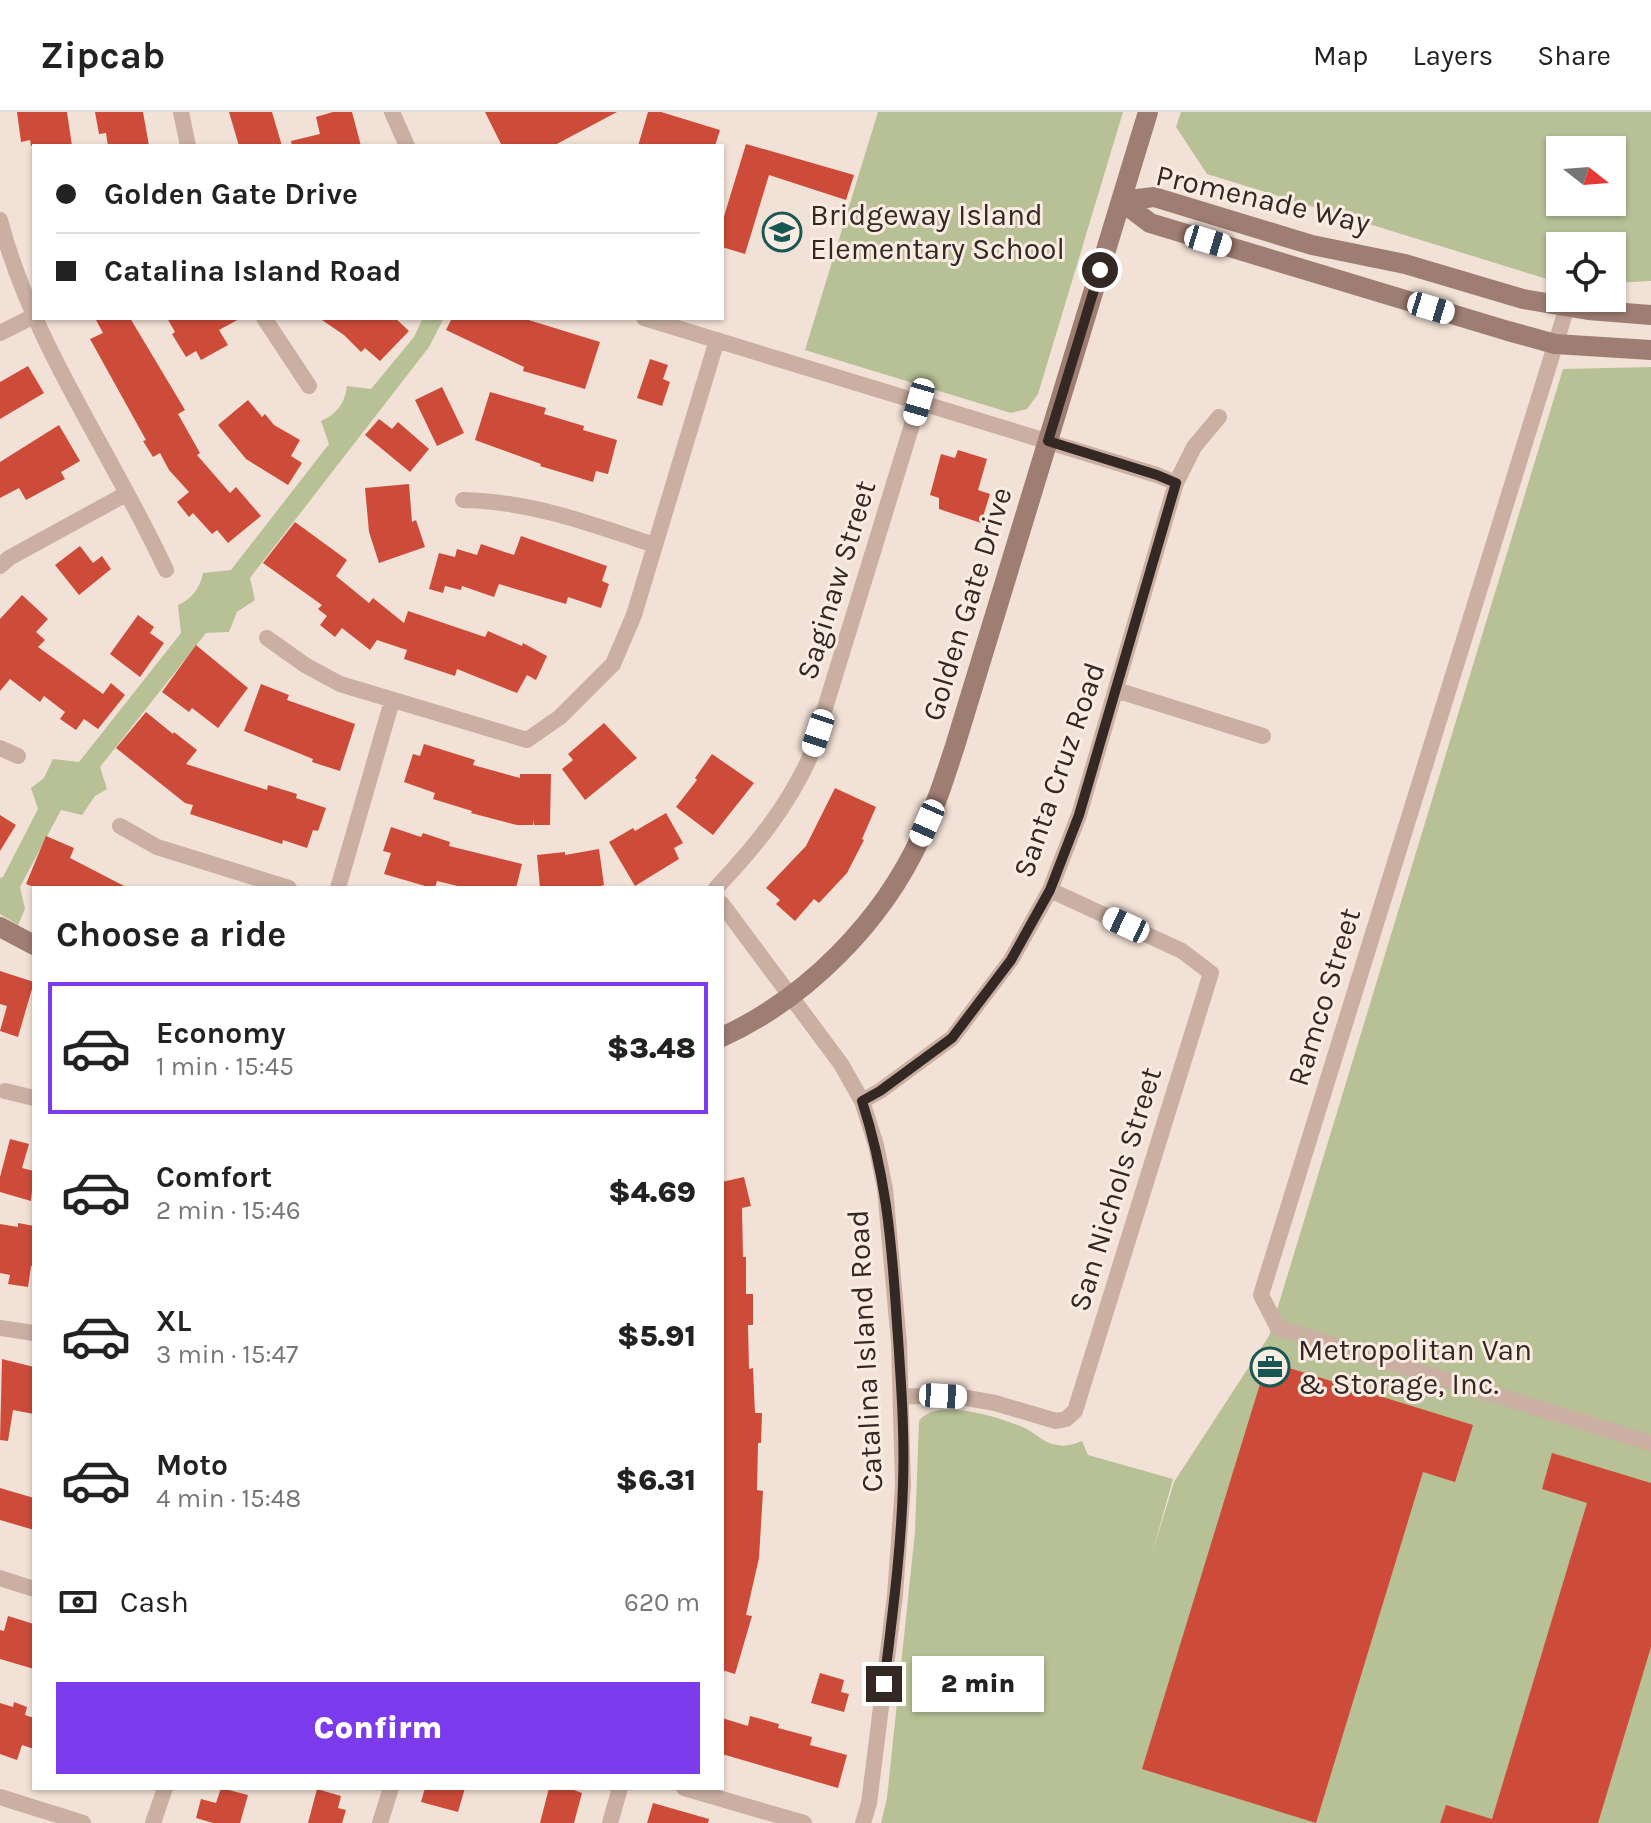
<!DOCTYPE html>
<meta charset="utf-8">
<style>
body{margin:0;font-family:Karla,sans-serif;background:#f2f2f2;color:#222;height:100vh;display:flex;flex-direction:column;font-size:30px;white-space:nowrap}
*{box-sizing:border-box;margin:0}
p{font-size:26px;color:#767676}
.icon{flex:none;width:44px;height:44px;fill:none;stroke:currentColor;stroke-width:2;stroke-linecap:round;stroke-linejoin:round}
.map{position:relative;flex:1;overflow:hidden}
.side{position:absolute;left:32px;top:774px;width:692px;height:904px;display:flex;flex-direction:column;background:#fff;border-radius:0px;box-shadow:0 2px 6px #0004}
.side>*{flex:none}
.top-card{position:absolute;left:32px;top:32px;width:692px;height:176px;border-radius:0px;box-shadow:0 2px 6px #0004;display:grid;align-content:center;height:176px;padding:0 24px;background:#fff}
.needle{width:52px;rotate:107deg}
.controls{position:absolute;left:1546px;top:24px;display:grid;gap:16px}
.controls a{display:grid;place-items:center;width:80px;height:80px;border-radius:0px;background:#fff;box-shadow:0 2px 6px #0004;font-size:40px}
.end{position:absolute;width:36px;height:36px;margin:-18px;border:10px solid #342825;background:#fff;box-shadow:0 0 0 4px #fff}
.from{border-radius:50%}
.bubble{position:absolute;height:56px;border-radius:0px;background:#fff;box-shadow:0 2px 6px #0004;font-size:26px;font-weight:800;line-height:56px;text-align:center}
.car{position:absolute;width:24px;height:48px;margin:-24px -12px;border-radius:10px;box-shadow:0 0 6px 2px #0007;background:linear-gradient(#fff 24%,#345 0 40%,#fff 0 76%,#345 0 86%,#fff 0)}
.top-card b{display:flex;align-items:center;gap:28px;height:76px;font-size:30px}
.top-card b+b{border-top:2px solid #e0e0e0}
.top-card i{width:20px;height:20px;background:#222}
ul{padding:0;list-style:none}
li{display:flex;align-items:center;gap:24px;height:132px;margin:0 16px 12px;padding:0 8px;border:4px solid transparent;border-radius:0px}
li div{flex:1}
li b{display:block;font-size:30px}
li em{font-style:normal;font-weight:800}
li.current{border-color:#7c3aed}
li>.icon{width:72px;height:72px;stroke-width:1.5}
h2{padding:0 24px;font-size:36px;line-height:96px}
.pay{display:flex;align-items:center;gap:20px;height:88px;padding:0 24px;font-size:30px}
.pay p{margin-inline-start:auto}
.button{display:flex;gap:16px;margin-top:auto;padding:16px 24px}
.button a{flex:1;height:92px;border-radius:0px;background:#7c3aed;color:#fff;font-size:32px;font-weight:800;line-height:92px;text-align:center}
header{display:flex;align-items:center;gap:48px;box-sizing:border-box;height:112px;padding:0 40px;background:#fff;border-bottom:2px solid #e0e0e0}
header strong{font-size:38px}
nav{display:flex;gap:44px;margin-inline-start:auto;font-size:28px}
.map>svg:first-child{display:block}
.green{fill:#b8c196;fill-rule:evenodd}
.building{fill:#cd4b39}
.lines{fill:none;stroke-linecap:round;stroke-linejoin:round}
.street{stroke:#caafa2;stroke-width:16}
.secondary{stroke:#9e7d73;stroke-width:20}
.route{stroke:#342825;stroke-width:10}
.labels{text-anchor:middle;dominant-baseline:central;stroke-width:6;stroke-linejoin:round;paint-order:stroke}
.street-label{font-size:30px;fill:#342825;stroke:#faece2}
.poi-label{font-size:30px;fill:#342825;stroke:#faece2;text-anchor:start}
</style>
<header>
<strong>Zipcab</strong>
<nav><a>Map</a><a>Layers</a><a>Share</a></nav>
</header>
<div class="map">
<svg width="1651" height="1711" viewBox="0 0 1651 1711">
<rect width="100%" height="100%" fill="#f2e1d6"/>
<!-- green -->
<path class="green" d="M878,0H1123L1038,282L1027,297L1011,301L805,238Z
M1181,0H1651V169L1612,171V134H1560V171L1207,62L1176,15ZM1612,38V90H1560V38Z
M423,206H444L429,235L250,466L255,488L237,500L229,520L206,521L100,655L107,677L95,684L82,703L61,698L20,775L25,797L18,813L0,802V766L3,765L38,697L31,676L44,666L53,647L79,650L181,521L178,493C192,487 200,476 203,461L231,458L329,332L321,309C337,302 345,291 347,274L371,277L414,225Z
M1651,255V1711H881L887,1686L915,1420L919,1309C936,1284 1001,1306 1025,1316C1036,1321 1044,1332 1058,1333C1066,1335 1074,1332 1082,1329L1088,1343L1173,1367L1152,1442L1174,1370L1269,1224L1563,257Z"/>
<!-- building -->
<path class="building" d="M17,0H67L72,34H31L30,28L21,30Z
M95,0H143L149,34H108L106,21L99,22Z
M229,0H272L282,34H239Z
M333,0H352L361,34H292L291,29L320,22L316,5Z
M485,0H617L553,34H502Z
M648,0H661L720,18L715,34H638Z
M746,32L854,63L846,88L769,63L745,142L722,135V111Z
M95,206H130L185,298L178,302L200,341L197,343L230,381L236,375L261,404L228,431L217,418L212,422L193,401L189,405L177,390L189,380L169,358L160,341L153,345L143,329L146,328L90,227L103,221Z
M167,206H241L219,218L228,233L201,248L196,239L186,245L172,222L175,220Z
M319,206H395L409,219L380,249L365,236L361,240L344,223Z
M452,206H522L600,230L585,277L523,259L524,255L446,218Z
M650,247L668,253L663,267L670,270L662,294L637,286Z
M28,254L44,281L0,307V270Z
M442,275L464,321L437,334L415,288Z
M490,280L546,296L544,302L584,314L583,318L617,328L608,362L596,359L593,370L540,354L541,352L475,328Z
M248,288L262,305L265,302L274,313L300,328L291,344L302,351L288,373L246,347L218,313Z
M379,307L392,317L398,310L429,337L410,360L365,323Z
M59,313L80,349L61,360L65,367L26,388L19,376L0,386V350Z
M958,338L987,347L978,378L990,382L981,411L939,397V386L930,383L941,342L955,346Z
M409,372L412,410L416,408L425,435L379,451L369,420L365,376Z
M295,410L347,448L336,464L369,491L373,486L404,511L408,499L485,525L488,519L522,534L523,531L547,544L536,568L527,563L517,581L457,557L455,564L404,547L407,538L377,528L370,538L342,516L335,525L320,513L327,504L318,497L322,493L263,451Z
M521,424L607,454L602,469L609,472L601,496L568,485L566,492L499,472L494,485L462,474L461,478L445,474L443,481L429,477L439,441L455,445L457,437L477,443L481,432L514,443Z
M80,434L93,451L102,444L111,457L79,483L55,453Z
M22,483L48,507L36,520L45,528L38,535L103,582L111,571L125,583L98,617L84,607L76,618L60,607L65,600L44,584L40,590L10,567L0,579V507Z
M138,503L154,515L150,521L164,531L140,565L110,542Z
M196,533L248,576L218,616L192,596L189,600L162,580Z
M261,572L289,583L287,588L355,612L340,659L312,650L313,647L244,619Z
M146,600L173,622L174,620L197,638L186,652L267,678L268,673L297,682L296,686L326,696L318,719L313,718L307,736L283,728L282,732L190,702L193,693L185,691L116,636Z
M604,611L637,646L585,688L562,657L573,648L568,642Z
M424,632L475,648L473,653L520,666V662H551L550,713H534V708L533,713H517L471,701L472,699L433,687L435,681L404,670L413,642L420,644Z
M712,642L754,671L713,723L676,695L697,668L695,666Z
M835,676L876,695L862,727L864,728L847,761L819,791L814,787L795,809L776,792L780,788L766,776L806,734Z
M666,701L683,731L674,736L679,747L635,774L609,730L633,716L635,719Z
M0,703L16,713L0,739Z
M391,715L421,725L423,721L450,730L449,734L522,752L516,776H466L437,769L435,776H432L384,762L391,741L383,739Z
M46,724L74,736L70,746L128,776H36L26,772Z
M599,737L604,773L594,776H540L537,743L565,740V743Z
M0,859L34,870L18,925L0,919L7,894L0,892Z
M10,1027L29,1032L22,1056L34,1059L31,1089L0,1080V1065Z
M744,1065L751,1094L742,1096L743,1145H746V1182H753V1213H748L749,1257L753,1256L755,1301H762L761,1331H758L757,1378L763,1379L759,1446L746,1503L752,1504L735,1562L722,1558V1070Z
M18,1111L34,1114V1155L31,1154L28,1175L8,1172L10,1163L0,1161V1112L18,1115Z
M2,1247L34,1255V1302L13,1298L8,1329L0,1328Z
M1267,1249L1473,1313L1455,1370L1423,1360L1316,1711L1142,1657Z
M1552,1341L1651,1371V1535L1598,1711H1440L1446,1693L1492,1707L1587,1391L1542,1377Z
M0,1376L34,1386V1418L0,1408Z
M8,1504L34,1512V1557L0,1547V1518L4,1519Z
M820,1561L844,1568L841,1580L849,1582L844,1600L811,1591Z
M14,1590L27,1595L25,1603L34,1606V1637L22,1633L17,1648L0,1642V1591L13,1595Z
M750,1604L779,1612L778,1616L812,1625L810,1633L847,1643L838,1676L722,1642V1606L748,1614Z
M221,1676L248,1683L240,1711H213L196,1706L201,1687L216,1691Z
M425,1676H465L458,1700L421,1690Z
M549,1676H575L574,1678L582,1681L574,1711H540Z
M317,1677L341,1684L338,1696L346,1698L342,1711H308Z
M653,1691L709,1707L708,1711H647Z"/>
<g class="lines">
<!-- street -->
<path class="street" d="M181,0L188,34
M392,0L407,34
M0,108C33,234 112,341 166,458
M1567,195L1261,1183L1278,1216L1651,1331
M264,206L309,274
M644,206L1157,363L1176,371
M0,221L34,204
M463,388C529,389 592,412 654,433
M0,454L9,446L126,382
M267,526L305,553L340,572L527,628L560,605L613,552L634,503L717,228
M1116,578L1263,624
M0,636L18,644
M120,714L157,735L289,776
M338,776L392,589
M716,776C754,736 787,696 810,645L919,290
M722,792L841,952L862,989L876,1033L885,1077L899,1231L903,1373L895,1483L869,1691L863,1711
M5,979L34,986
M862,989L880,979L952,926L1011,848L1050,778L1079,703L1176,371L1194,335L1219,305
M0,1216L34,1221
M901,1284L961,1285L995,1291L1056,1309L1066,1307L1075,1299L1211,861L1182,839L1050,778
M0,1466L34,1477
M684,1676L804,1711
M0,1685L83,1711
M153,1711L165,1676
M380,1711L391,1676
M610,1711L620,1676"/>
<!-- secondary -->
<path class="secondary" d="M1121,89L1150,111L1508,219L1555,232L1651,238
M1121,89L1154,85L1312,133L1405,152L1523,187L1588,198L1651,203
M0,815L34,833
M722,925C807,886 882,810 921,725C935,696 945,665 955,634L1148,0"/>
</g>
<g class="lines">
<!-- route -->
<path class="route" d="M884,1572C892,1506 901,1440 903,1373C905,1315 900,1256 896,1197C891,1123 885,1060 862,989L880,979L952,926L1011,848L1050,778L1079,703L1176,371L1157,363L1048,329L1100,158"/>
</g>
<!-- icons -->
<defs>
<symbol id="school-ring" viewBox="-11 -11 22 22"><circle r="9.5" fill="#faece2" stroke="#185754" stroke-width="1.5"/><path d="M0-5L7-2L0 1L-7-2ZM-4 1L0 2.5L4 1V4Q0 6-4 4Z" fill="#185754"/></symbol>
<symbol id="office-ring" viewBox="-11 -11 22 22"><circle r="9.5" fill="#faece2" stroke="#185754" stroke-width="1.5"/><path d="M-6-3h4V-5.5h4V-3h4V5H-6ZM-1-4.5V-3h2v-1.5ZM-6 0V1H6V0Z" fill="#185754"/></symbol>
</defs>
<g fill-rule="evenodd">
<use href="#school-ring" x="760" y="98" width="44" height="44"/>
<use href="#office-ring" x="1248" y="1233" width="44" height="44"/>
</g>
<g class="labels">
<!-- street labels -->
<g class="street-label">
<text transform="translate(1263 87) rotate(13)">Promenade Way</text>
<text transform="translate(836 468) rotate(-73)">Saginaw Street</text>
<text transform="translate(967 492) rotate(-73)">Golden Gate Drive</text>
<text transform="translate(1059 658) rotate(-71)">Santa Cruz Road</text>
<text transform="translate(1324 885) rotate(-73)">Ramco Street</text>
<text transform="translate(1115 1077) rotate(-73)">San Nichols Street</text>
<text transform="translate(865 1239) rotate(-93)">Catalina Island Road</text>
</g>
<!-- poi labels -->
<g class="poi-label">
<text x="810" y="103">Bridgeway Island<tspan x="810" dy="34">Elementary School</tspan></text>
<text x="1298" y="1238">Metropolitan Van<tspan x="1298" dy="34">&amp; Storage, Inc.</tspan></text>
</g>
</g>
</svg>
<div class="controls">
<a><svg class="needle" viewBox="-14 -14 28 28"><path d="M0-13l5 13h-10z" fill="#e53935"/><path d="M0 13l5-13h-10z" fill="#767676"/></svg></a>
<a><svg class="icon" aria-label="locate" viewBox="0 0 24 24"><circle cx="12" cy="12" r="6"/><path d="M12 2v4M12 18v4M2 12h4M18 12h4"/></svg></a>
</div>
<i class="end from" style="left:1100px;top:158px"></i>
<i class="end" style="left:884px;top:1572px"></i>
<div class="bubble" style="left:912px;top:1544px;width:132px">2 min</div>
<i class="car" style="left:1208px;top:129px;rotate:107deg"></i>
<i class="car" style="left:1431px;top:196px;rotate:107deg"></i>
<i class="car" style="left:919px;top:290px;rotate:196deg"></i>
<i class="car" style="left:818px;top:621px;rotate:198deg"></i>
<i class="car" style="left:927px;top:711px;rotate:204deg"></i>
<i class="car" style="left:1126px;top:813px;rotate:295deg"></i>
<i class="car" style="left:943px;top:1284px;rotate:93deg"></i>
<div class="top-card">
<b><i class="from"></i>Golden Gate Drive</b>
<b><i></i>Catalina Island Road</b>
</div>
<section class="side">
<h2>Choose a ride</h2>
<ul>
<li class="current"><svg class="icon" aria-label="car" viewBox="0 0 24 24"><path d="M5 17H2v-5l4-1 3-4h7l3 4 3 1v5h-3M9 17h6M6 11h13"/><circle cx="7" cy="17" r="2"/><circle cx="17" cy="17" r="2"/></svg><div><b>Economy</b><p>1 min · 15:45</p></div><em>$3.48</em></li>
<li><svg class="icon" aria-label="car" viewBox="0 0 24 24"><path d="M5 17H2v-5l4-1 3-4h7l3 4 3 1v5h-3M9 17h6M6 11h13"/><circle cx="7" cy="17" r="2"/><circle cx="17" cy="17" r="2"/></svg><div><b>Comfort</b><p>2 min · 15:46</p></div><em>$4.69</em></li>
<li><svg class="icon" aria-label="car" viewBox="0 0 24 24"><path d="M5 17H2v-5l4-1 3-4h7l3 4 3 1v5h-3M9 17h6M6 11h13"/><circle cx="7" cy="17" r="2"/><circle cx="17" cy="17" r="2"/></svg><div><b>XL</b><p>3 min · 15:47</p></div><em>$5.91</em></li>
<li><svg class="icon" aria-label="car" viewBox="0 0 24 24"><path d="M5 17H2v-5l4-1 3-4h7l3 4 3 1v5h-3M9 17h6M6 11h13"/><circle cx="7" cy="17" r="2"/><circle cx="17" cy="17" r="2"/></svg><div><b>Moto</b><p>4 min · 15:48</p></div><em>$6.31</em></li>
</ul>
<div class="pay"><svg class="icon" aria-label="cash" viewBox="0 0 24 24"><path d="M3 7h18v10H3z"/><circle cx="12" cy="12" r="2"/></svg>Cash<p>620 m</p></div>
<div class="button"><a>Confirm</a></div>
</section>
</div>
